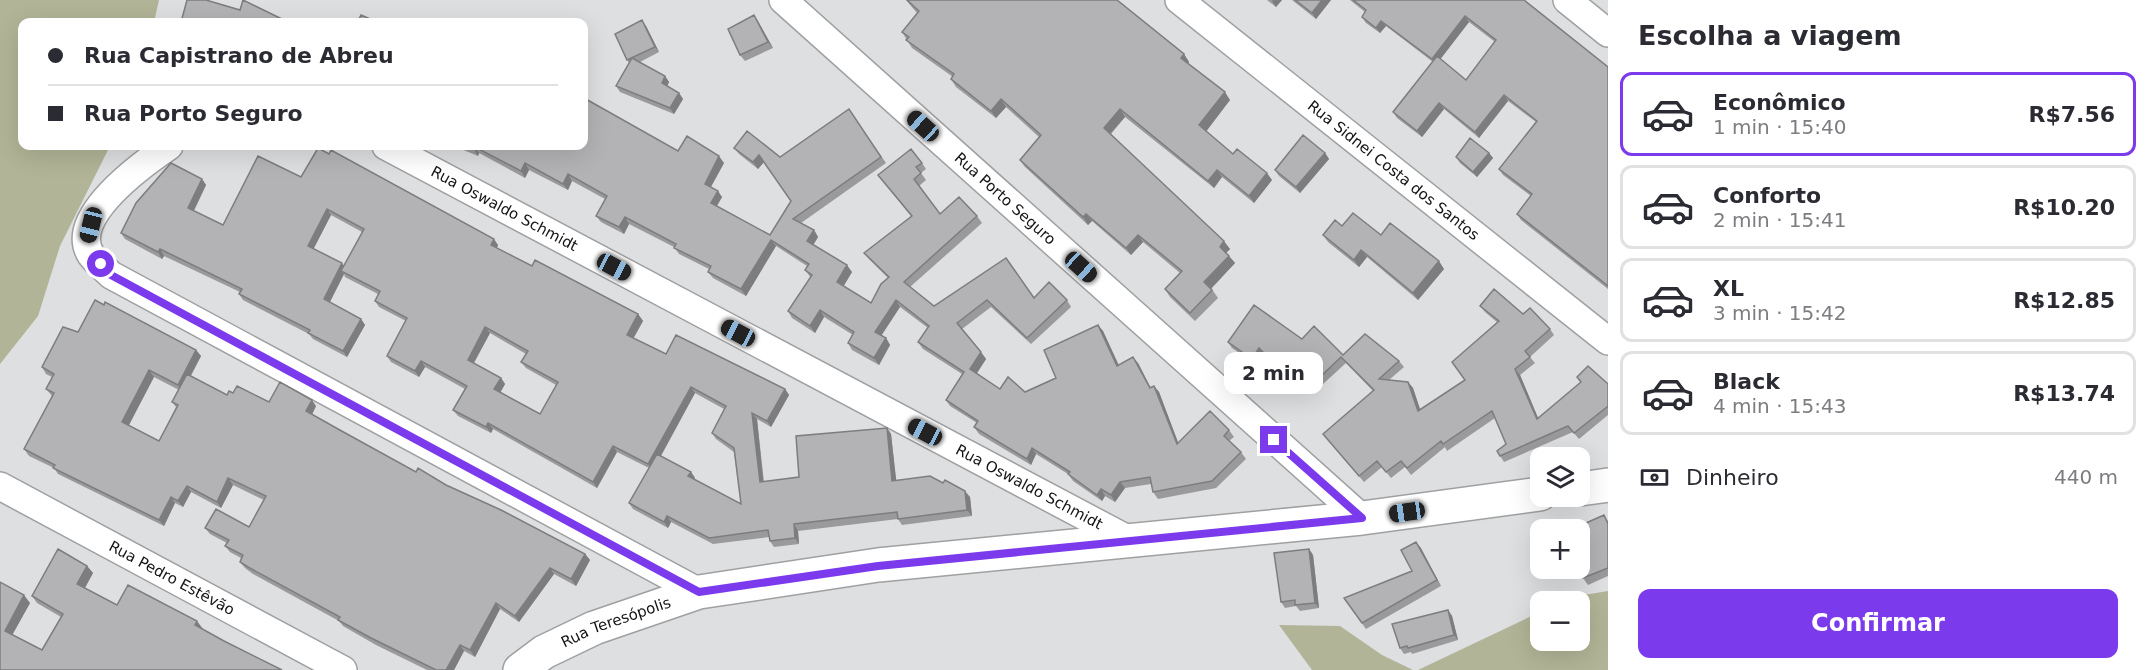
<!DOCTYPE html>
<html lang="pt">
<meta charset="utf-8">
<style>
body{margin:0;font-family:"DejaVu Sans",sans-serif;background:#f2f2f3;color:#2b2b33;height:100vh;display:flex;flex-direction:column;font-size:22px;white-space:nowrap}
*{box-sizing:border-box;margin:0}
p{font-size:20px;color:#7c7c81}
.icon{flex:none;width:33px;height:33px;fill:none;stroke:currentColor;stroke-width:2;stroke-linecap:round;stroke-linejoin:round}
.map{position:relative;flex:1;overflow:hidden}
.sheet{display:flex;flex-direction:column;background:#fff;width:540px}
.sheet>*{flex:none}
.top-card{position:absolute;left:18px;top:18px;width:570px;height:132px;border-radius:12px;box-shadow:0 6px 24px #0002;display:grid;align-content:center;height:132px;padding:0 30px;background:#fff}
.fabs{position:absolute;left:1530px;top:447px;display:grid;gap:12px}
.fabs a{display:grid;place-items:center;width:60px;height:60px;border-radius:12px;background:#fff;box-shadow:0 6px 24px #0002;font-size:30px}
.end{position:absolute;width:27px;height:27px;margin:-14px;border:8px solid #7c3aed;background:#fff;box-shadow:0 0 0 3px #fff}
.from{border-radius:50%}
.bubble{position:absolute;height:42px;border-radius:12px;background:#fff;box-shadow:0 6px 24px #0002;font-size:20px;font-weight:700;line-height:42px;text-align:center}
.car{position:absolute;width:18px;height:36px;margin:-18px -9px;border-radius:8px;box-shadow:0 0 4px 2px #0007;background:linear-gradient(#222 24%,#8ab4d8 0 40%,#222 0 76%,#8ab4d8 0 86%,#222 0)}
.top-card b{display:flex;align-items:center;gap:21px;height:57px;font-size:22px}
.top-card b+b{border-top:2px solid #e1e1e2}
.top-card i{width:15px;height:15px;background:#2b2b33}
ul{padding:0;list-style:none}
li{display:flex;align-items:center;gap:18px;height:84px;margin:0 12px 9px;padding:0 18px;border:3px solid #e1e1e2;border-radius:12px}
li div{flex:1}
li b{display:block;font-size:22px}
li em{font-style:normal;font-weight:700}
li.current{border-color:#7c3aed}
li>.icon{width:54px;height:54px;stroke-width:1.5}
h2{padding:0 30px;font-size:27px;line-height:72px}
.pay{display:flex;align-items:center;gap:15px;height:66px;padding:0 30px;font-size:22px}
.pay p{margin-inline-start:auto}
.action{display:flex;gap:12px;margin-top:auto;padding:12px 30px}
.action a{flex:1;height:69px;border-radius:12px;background:#7c3aed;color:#fff;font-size:24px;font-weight:700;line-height:69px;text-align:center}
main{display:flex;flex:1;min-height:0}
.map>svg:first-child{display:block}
.green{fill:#b1b496}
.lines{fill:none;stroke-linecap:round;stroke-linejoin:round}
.street-casing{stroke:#9fa0a2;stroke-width:30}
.secondary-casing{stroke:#9fa0a2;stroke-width:36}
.street{stroke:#fff;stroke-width:27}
.secondary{stroke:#fff;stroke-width:33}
.wall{fill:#9a9a9c;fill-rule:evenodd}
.shaded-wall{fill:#7d7d7f}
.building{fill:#b3b3b5;stroke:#7d7d7f;stroke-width:1.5;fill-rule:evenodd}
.route{stroke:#7c3aed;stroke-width:8}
.labels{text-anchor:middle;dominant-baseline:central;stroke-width:5;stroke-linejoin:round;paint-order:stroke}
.street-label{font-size:15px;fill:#141415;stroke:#fff}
</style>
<main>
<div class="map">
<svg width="1608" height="670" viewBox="0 0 1608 670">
<rect width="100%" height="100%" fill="#dedfe1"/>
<!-- green -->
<path class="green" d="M0,0H159L154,22H22V146H110L60,246L38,316L0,364Z
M1608,591V670H1418L1540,612V640H1580V602L1562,601L1572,597Z
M1279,625L1340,626L1382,655L1413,670H1312Z"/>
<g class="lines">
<defs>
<g id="street">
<path id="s1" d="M783,0L1362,518"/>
<path id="s2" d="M1179,0L1608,341"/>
<path d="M1567,0L1608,33"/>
<path d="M169,146C144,163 67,217 91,255C96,262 105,269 111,275L699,592"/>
<path id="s3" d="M386,146L1133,542"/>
<path id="s4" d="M0,486L343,670"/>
</g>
<g id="secondary">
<path d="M1580,489L1608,485"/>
<path id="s5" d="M520,670L544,652L594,628L699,592L878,565L1362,518L1540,494"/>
</g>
</defs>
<!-- street casing -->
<use href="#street" class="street-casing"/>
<!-- secondary casing -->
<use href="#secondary" class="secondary-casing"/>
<!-- street -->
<use href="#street" class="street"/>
<!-- secondary -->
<use href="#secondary" class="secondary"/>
</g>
<!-- wall -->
<path class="wall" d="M906,0L1184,54L1189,62L1188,63L1230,100L1206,131L1233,154L1272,180L1254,203L1222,177L1214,188L1125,117L1111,134L1230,249L1226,253L1235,263L1211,288L1218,298L1195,321L1170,297L1165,289L1180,273L1143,242L1131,255L1092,221L1088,225L1025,167L1020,160L1039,137L1006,107L996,118L956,87L951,79L953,77L912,48L902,32L917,13L911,6Z
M1267,0H1282L1276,7Z
M1292,0H1331L1316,19Z
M1350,0H1524L1608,67V289L1521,220L1517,214L1531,196L1503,175L1499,169L1536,122L1508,101L1479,138L1444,109L1422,137L1397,118L1393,112L1433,62L1386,26L1380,33L1366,23L1362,17L1365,12ZM1469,22L1495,42L1466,80L1440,59Z
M754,15L773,48L745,61L740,55Z
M646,26L659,52L640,62L665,76L669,82L667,86L679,93L683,99L674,114L620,92L616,86L629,63L627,60Z
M849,109L886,163L801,223L814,230L818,237L813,245L852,272L843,286L871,303L888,278L869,259L864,253L911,216L878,175L922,163L926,169L921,173L926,180L919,186L940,214L977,216L982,223L910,287L934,306L1006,258L1034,298L1067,300L1071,307L1031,344L991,307L962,329L986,359L977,373L1000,389L1025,392L1056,378L1098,325L1103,331L1118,365L1138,363L1150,387L1154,386L1159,392L1178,443L1229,430L1234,437L1229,441L1241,452L1246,459L1216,488L1158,499L1153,492L1151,484L1125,488L1115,502L1105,496L1102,501L1073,481L1068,474L1036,454L1031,465L979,434L974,427L977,423L950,406L946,400L962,374L923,349L918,342L928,328L900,307L881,336L886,338L890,345L879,365L852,350L848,343L853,335L824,317L815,333L792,318L788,311L811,278L805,270L807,266L776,246L746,296L713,278L708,272L709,269L679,254L674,247L629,224L624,234L601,222L596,216L605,199L572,181L568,190L529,170L525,178L479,153L478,156L456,147L455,146H584L678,151L724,163L711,187L722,197L717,206L770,235L791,201L764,162L758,169L739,154L734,148L780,157Z
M1325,153L1329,159L1300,193L1279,176L1275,170Z
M1489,153L1493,158L1477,177L1460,163L1456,157Z
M301,177L498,245L497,248L532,266L638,314L643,321L633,338L666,354L785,389L789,395L771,427L757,419L764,482L799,477L887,428L891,434L896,481L970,497L972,516L902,525L898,519L798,531L799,544L774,547L770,541L769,537L713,544L671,522L668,528L633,509L629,503L649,468L617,452L597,488L493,429L491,433L458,416L453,410L465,389L425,367L419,377L391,362L387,356L406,321L379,307L375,301L378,294L345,277L344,274L329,303L361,319L365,325L347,357L313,339L309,334L243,300L239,294L240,292L164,256L162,259L125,239L121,233L202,179L206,185L194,211L223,225ZM331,215L362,232L344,266L313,249ZM490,333L526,354L521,362L526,368L556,385L540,414L500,392L505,384L501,378L474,363ZM695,393L724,409L712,433L716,439L734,452L741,504L694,479L695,478L691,472L661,456Z
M1342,226L1444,269L1418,300L1367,257L1359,267L1328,242L1323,235Z
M1480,306L1523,314L1550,329L1554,335L1530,357L1535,363L1520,375L1538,418L1581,383L1577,377L1608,384V415L1579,439L1573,432L1504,462L1497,451L1506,444L1495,418L1447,451L1445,447L1411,475L1405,467L1391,478L1382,467L1364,482L1323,434L1373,391L1346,363L1323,384L1315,375L1299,391L1264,354L1256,365L1232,348L1228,342L1302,339L1343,355L1399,361L1404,367L1389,380L1408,382L1413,388L1420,410L1465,381L1498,323L1485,312Z
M78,332L196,350L201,356L191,376L227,395L233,393L269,402L316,406L312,415L338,429L416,472L446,485L585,554L590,560L576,586L554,574L519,622L500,609L475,657L464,651L454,670H427L376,645L343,626L339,621L253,574L245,568L240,562L241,558L230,552L225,546L227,543L210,534L205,528L249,527L264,500L233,485L221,508L191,492L183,507L175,503L164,526L58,474L54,468L29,456L24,449L52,396L46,389L52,377L46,374L42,367ZM154,377L179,390L172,402L176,407L159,441L128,425Z
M1604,515L1608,521V576L1588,585L1583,578Z
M1416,542L1441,586L1366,629L1344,598L1412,571Z
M1309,549L1313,555L1319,608L1300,611L1296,606L1285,608L1281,602Z
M87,566L93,573L85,588L117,605L203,629L224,641L0,670V582L30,603L12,635L42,650L61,617L37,603L32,596Z
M1448,610L1452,616L1458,640L1412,654L1411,652L1404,654L1400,648Z"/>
<!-- shaded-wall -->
<path class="shaded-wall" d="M1273,0H1282L1276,7L1272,1Z
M1322,0H1331L1316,19L1312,13Z
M754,15L758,21L773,48L768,42Z
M1465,16L1469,22L1436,65L1432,59Z
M642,20L646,26L659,52L655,47Z
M1381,21L1386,26L1380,33L1376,28Z
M1184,54L1189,62L1186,66L1181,58Z
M665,76L669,82L666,89L662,83Z
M1225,92L1230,100L1205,133L1199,125Z
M679,93L683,99L674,114L670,108Z
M1504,95L1508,101L1479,138L1475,132Z
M1001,99L1006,107L996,118L991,111Z
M1439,103L1444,109L1422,137L1417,131Z
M1120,109L1125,117L1109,135L1104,128Z
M475,147L479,153L478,156L474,149Z
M1325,153L1329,159L1300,193L1296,187Z
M1489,153L1493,158L1477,177L1473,172Z
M759,155L764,162L758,169L753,162Z
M719,156L724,163L709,190L705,184Z
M525,163L529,170L525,178L521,171Z
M1217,170L1222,177L1214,188L1208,181Z
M1267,173L1272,180L1254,203L1249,196Z
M568,174L572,181L568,190L563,184Z
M202,179L206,185L192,214L188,208Z
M718,191L722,197L715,209L711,203Z
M327,209L331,215L312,252L308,246Z
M1086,214L1092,221L1088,225L1083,217Z
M625,217L629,224L624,234L619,227Z
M814,230L818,237L812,247L807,241Z
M1138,235L1143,242L1131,255L1126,248Z
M494,239L498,245L495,251L491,245Z
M771,240L776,246L746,296L741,289Z
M1224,241L1230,249L1225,254L1220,247Z
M160,249L164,256L162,259L158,252Z
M1361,250L1367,257L1359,267L1354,260Z
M1229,256L1235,263L1210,290L1204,282Z
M1439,261L1444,269L1418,300L1413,293Z
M342,263L346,269L341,271L344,274L328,306L324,299Z
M847,265L852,272L842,289L837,282Z
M896,300L900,307L879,339L875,332Z
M820,310L824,317L815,333L810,326Z
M638,314L643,321L632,341L627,335Z
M361,319L365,325L347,357L343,351Z
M1098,325L1103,331L1122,372L1117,366Z
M485,327L490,333L472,366L468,360Z
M886,338L890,345L879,365L874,358Z
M1259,348L1264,354L1256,365L1252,359Z
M196,350L201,356L182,391L178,385Z
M981,352L986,359L975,376L970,369Z
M1133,357L1138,363L1154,394L1150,388Z
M421,361L425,367L419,377L415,371Z
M1515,369L1520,375L1541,425L1537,419Z
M149,370L154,377L127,429L122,422Z
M501,378L505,384L499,395L494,389Z
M1408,382L1413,388L1423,418L1418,411Z
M1154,386L1159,392L1181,450L1177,444Z
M691,387L695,393L653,470L648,464Z
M785,389L789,395L771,427L767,421Z
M312,400L316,406L310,418L306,411Z
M752,413L757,419L764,489L760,482Z
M488,423L493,429L491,433L486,427Z
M887,428L891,434L897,487L892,481Z
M613,446L617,452L597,488L593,482Z
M1032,448L1036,454L1031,465L1027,459Z
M691,472L695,478L692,482L688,476Z
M228,478L233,485L221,508L217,502Z
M1120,482L1125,488L1115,502L1111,495Z
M187,486L191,492L183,507L178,501Z
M1101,489L1105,496L1102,501L1097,495Z
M965,491L970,497L972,516L967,510Z
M171,497L175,503L164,526L159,520Z
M667,516L671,522L668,528L664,522Z
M794,524L798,531L799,544L795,538Z
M1416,542L1421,548L1441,586L1437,580Z
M1309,549L1313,555L1319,608L1315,603Z
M585,554L590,560L576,586L571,579Z
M87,566L93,573L83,591L77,584Z
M550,568L554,574L519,622L515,616Z
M24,595L30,603L10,639L5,631Z
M496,603L500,609L475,657L470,650Z
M1448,610L1452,616L1458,640L1454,635Z
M197,621L203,629L195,625Z
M460,645L464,651L454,670H446Z"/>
<!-- building -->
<path class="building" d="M187,0H206L240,10L243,0L288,22H206L198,21L197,22H181Z
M907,0H1117L1184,54L1181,58L1225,92L1199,125L1233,154L1237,149L1267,173L1249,196L1217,170L1208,181L1120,109L1104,128L1224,241L1220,247L1229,256L1204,282L1212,290L1190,313L1165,289L1182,271L1138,235L1126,248L1086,214L1083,217L1020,160L1041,135L1001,99L991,111L951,79L954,74L906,40L909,37L902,32L919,11Z
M1295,0H1322L1312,13Z
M1353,0H1524L1608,67V286L1517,214L1532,194L1499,169L1537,121L1504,95L1475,132L1439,103L1417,131L1393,112L1437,56L1466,80L1496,40L1465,16L1432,59L1381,21L1376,28L1362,17L1366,10Z
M361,15L377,22H352L354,19L358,21Z
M754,15L768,42L740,55L728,29Z
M642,20L655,47L627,60L615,34Z
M632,58L665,76L662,83L679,93L670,108L616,86Z
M584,98L678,151L687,136L719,156L705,184L718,191L711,203L770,235L791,201L759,155L753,162L734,148L747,131L780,157L849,109L881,157L793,219L814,230L807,241L847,265L837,282L871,303L881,284L889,277L864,253L912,216L878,175L911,149L922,163L916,167L921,173L914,179L940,214L959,197L977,216L904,282L934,306L1006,258L1034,298L1049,282L1067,300L1027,338L987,300L957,323L981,352L970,369L1000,389L1008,377L1025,392L1056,378L1044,350L1098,325L1117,366L1133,357L1150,388L1154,386L1177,444L1210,411L1229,430L1224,436L1241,452L1212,481L1153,492L1150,477L1120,482L1111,495L1101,489L1097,495L1068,474L1070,472L1032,448L1027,459L974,427L978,421L946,400L964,372L918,342L929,326L896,300L875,332L886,338L874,358L848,343L854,332L820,310L810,326L788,311L812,275L805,270L809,264L771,240L741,289L708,272L711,266L674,248L676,244L625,217L619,227L596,216L607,196L568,174L563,184L525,163L521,171L475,147L474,149L464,146H584Z
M1303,135L1325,153L1296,187L1275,170Z
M1470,138L1489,153L1473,172L1456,157Z
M318,148L329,154L331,150L494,239L491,245L532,266L535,260L638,314L627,335L666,354L676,335L785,389L767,421L752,413L760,482L799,477L796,436L887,428L892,481L930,476L943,483L945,480L965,491L967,510L898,519L897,512L794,524L795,538L770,541L768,530L709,538L667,516L664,522L629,503L657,454L691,472L688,476L741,504L734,448L712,433L726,406L691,387L648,464L613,446L593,482L488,423L486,427L453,410L467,386L421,361L415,371L387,356L407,318L375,301L380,291L341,271L364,229L327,209L308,246L342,263L324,299L361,319L343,351L308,333L310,330L239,294L242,289L160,249L158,252L121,233L136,203L171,163L202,179L188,208L223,225L258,156L301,177ZM485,327L528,351L521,362L558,382L540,414L494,389L501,378L468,360Z
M1353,213L1381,235L1390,223L1439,261L1413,293L1361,250L1354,260L1323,235L1335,220L1342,226Z
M1494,289L1523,314L1530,308L1550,329L1525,351L1530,357L1515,369L1537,419L1581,382L1577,377L1588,366L1608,384V407H1607L1574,433L1568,426L1500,456L1497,451L1506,444L1492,411L1443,444L1441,441L1407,468L1401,461L1386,472L1377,461L1359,476L1323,434L1374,390L1341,357L1319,378L1310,369L1295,385L1259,348L1252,359L1228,342L1254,305L1302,339L1314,326L1343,355L1365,334L1399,361L1379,379L1408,382L1418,411L1465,380L1452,362L1499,321L1480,306Z
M95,300L104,305L105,302L196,350L178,385L149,370L122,422L159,441L178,405L172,402L187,374L227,395L229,391L233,393L237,386L269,402L280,382L312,400L306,411L338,429L416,472L418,468L446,485L501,510L585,554L571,579L550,568L515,616L496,603L470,650L460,645L446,670H436L371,638L338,620L340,617L248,567L240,562L243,555L225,546L229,540L205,528L216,509L249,527L266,496L228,478L217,502L187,486L178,501L171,497L159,520L53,468L55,465L24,449L54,393L46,389L54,374L42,367L63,327L78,332Z
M1604,515L1608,524V568L1583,578L1579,568L1580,530H1570Z
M1416,542L1437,580L1362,623L1344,598L1412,571L1401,550Z
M58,549L87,566L77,584L117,605L128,585L197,621L195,625L224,641L282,670H0V582L24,595L5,631L42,650L63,614L32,596Z
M1309,549L1315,603L1295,605V600L1281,602L1274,553Z
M1448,610L1454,635L1408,648L1407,646L1400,648L1392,624Z"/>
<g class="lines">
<!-- route -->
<path class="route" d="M101,264L111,275L699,592L878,566L1362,518L1274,440"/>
</g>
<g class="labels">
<!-- street labels -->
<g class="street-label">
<text stroke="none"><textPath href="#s2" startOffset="274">Rua Sidnei Costa dos Santos</textPath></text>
<text stroke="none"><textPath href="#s1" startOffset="298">Rua Porto Seguro</textPath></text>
<text stroke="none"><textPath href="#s3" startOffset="134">Rua Oswaldo Schmidt</textPath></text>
<text stroke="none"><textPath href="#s3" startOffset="728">Rua Oswaldo Schmidt</textPath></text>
<text stroke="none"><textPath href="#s4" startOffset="195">Rua Pedro Estêvão</textPath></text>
<text stroke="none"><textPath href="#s5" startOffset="108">Rua Teresópolis</textPath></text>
</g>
</g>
</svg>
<div class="fabs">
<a><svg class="icon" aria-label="layers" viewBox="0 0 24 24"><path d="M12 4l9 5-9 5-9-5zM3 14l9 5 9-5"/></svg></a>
<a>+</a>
<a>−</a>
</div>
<i class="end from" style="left:101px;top:264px"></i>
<i class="end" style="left:1274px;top:440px"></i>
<div class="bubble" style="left:1224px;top:352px;width:99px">2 min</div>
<i class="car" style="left:923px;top:126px;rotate:312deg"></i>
<i class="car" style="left:91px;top:225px;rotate:194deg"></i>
<i class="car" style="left:614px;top:267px;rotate:118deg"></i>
<i class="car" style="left:1081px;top:267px;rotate:132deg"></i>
<i class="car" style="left:738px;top:333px;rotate:298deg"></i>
<i class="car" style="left:925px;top:432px;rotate:298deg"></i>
<i class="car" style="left:1407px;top:512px;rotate:262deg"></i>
<div class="top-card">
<b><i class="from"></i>Rua Capistrano de Abreu</b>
<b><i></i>Rua Porto Seguro</b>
</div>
</div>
<section class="sheet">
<h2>Escolha a viagem</h2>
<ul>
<li class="current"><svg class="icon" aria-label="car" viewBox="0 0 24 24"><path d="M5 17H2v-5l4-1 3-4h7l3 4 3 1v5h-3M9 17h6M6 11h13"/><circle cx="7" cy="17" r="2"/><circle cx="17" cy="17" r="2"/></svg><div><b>Econômico</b><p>1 min · 15:40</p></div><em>R$7.56</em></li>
<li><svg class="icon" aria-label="car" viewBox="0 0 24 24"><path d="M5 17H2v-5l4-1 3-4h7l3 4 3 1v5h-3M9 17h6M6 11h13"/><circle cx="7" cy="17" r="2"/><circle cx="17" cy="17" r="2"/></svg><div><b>Conforto</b><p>2 min · 15:41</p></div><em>R$10.20</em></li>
<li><svg class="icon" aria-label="car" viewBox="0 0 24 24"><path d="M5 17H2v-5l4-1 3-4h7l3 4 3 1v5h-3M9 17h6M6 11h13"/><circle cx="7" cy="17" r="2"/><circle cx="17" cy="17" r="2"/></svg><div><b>XL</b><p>3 min · 15:42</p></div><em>R$12.85</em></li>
<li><svg class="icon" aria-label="car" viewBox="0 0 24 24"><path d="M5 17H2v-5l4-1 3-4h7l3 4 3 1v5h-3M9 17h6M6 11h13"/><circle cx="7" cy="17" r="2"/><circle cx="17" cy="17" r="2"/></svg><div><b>Black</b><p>4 min · 15:43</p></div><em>R$13.74</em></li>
</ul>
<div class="pay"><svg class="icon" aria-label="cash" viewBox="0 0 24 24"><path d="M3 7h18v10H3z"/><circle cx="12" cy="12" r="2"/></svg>Dinheiro<p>440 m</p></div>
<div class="action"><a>Confirmar</a></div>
</section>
</main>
